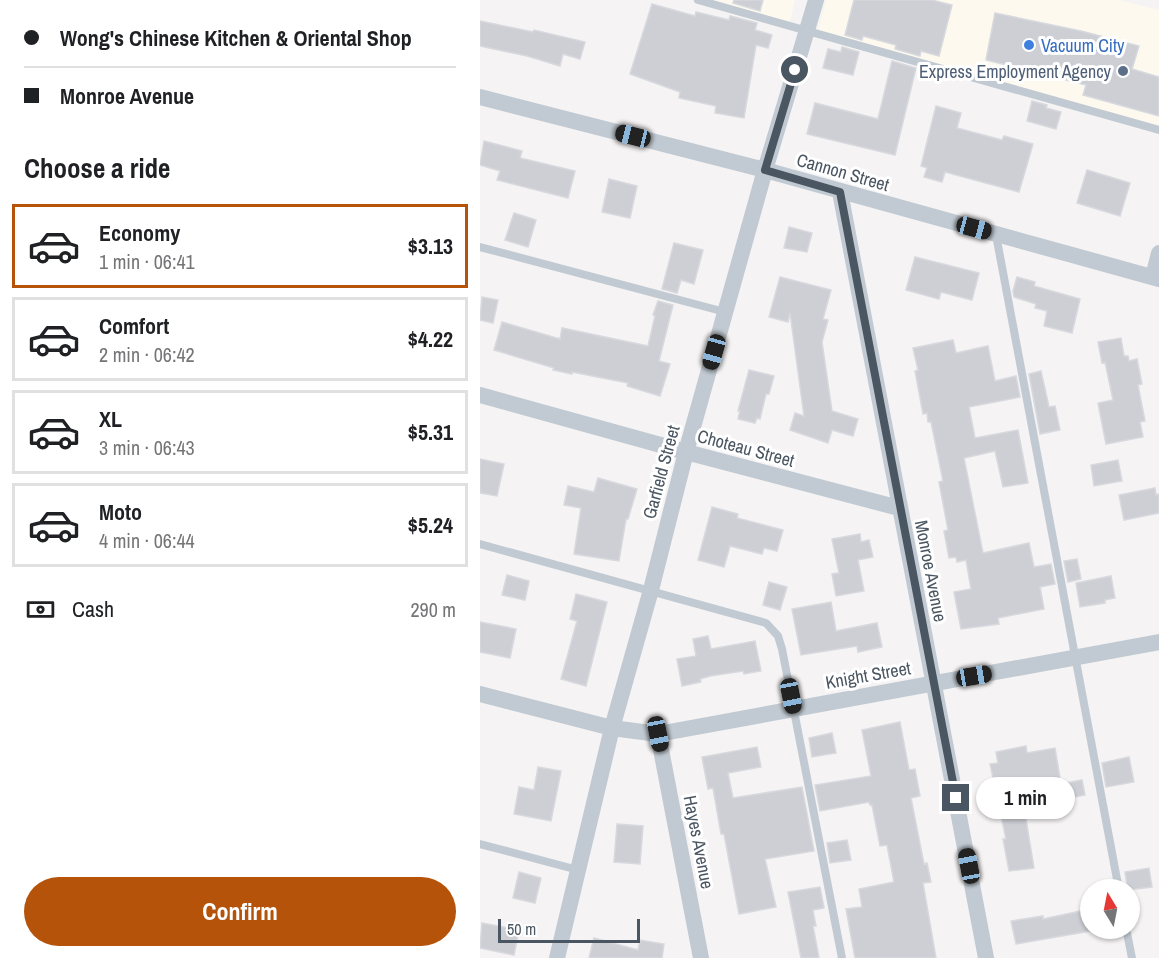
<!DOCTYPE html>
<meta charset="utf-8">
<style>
body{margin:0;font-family:"Archivo Narrow",sans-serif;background:#f6f6f6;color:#202124;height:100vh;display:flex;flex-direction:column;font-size:22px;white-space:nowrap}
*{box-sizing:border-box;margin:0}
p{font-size:20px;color:#757577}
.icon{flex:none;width:33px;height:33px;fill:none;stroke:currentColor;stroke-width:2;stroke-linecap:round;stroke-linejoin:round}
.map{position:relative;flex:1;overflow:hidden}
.sheet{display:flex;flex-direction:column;background:#fff;width:480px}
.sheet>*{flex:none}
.top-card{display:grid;align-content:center;height:132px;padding:0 24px;background:#fff}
.needle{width:39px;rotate:350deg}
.controls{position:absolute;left:600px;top:879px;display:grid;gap:12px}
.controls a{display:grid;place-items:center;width:60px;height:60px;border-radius:50%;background:#fff;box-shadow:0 2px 4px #0004;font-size:30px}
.scale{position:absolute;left:18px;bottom:15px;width:142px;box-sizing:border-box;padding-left:6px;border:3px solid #4a5661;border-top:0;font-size:16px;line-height:21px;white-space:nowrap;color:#4a5661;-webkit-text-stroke:4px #fff;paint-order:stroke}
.end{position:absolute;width:27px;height:27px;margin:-14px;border:8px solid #4a5661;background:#fff;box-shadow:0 0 0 3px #fff}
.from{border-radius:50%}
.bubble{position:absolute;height:42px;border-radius:21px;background:#fff;box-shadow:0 2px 4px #0004;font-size:20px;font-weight:700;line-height:42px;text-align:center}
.car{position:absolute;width:18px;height:36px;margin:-18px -9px;border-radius:8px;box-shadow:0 0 4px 2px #0007;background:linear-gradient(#222 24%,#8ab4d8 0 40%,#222 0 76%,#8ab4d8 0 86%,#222 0)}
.top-card b{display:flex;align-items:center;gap:21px;height:57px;font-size:22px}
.top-card b+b{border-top:2px solid #e0e0e0}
.top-card i{width:15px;height:15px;background:#202124}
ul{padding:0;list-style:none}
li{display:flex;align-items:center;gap:18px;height:84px;margin:0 12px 9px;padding:0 12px;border:3px solid #e0e0e0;border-radius:0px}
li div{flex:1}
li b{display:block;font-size:22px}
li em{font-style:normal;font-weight:700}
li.active{border-color:#b45309}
li>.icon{width:54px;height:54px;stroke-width:1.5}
h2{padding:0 24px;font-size:27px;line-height:72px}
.pay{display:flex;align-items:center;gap:15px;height:66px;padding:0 24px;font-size:22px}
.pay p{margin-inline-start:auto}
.action{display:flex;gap:12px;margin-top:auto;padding:12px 24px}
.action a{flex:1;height:69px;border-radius:36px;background:#b45309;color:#fff;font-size:24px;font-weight:700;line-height:69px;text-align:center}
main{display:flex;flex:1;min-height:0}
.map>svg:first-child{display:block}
.commercial{fill:#fdf9ef}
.building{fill:#cdcfd5;stroke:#d7d9de;stroke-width:1.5}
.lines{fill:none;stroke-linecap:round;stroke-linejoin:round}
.lane{stroke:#c1cad2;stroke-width:8}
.street{stroke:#c1cad2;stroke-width:16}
.route{stroke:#4a5661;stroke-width:8}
.shop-dot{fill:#3f7fe0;stroke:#fff;stroke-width:2}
.service-dot{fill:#5c6f8a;stroke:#fff;stroke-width:2}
.labels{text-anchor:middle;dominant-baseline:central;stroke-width:6;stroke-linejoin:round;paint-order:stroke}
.shop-label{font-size:18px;fill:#366cbe;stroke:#fff;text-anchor:start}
.service-label{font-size:18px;fill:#4e5e75;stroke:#fff;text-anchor:end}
.street-label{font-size:18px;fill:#4a5661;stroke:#fff}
</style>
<main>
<section class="sheet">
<div class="top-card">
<b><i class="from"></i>Wong's Chinese Kitchen &amp; Oriental Shop</b>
<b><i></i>Monroe Avenue</b>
</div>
<h2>Choose a ride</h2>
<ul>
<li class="active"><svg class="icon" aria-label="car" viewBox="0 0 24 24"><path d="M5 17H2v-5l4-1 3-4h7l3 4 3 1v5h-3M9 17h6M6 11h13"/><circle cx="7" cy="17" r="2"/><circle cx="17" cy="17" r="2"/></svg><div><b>Economy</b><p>1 min · 06:41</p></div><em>$3.13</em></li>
<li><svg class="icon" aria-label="car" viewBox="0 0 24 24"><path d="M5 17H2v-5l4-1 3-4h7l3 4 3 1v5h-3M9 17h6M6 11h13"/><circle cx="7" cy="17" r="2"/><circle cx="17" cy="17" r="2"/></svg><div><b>Comfort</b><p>2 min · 06:42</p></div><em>$4.22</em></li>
<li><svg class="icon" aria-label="car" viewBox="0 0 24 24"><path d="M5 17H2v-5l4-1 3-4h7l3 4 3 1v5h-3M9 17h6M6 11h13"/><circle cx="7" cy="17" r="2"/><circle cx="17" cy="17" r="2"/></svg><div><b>XL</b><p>3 min · 06:43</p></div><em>$5.31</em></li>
<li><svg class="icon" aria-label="car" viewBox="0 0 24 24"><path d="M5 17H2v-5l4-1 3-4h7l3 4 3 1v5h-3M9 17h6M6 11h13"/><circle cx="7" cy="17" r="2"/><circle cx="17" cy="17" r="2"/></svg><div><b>Moto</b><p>4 min · 06:44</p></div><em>$5.24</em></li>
</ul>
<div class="pay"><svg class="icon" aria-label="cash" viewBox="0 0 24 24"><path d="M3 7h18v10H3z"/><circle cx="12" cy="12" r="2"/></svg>Cash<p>290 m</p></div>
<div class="action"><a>Confirm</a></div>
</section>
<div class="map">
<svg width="679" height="958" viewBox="0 0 679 958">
<rect width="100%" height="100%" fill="#f5f3f3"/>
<!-- commercial -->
<path class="commercial" d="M218,0H315L309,25Z
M346,0H640L679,10V130L337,33Z"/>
<!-- building -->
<path class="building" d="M254,0H283L280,11L253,3Z
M374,0H452L472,5L459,56L441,51L440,56L415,49L416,45L383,36L382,40L365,35Z
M172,4L215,16L216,12L249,20L250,16L277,23L275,30L292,35L288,48L276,45L264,118L235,113L236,106L199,98L200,92L150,74Z
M515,13L601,31L659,46L652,69L679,77V116L603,95L606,85L506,60Z
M0,21L53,32L54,30L105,42L100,59L83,54L80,66L47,56L0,46Z
M362,47L379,52L373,75L343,68L348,49L361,52Z
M412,61L436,68L415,155L327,134L335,103L398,119Z
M552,101L567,105L566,108L581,112L576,129L547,121Z
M456,106L481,113L477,128L522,140L524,136L553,144L539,192L465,172L462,182L444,177L447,168L441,166Z
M4,141L42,151L40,158L95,171L88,198L17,180L20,171L0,165Z
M607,170L650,183L640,216L597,203Z
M129,179L157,186L150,218L122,212Z
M34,213L56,220L48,247L25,240Z
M309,227L332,233L327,252L304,248Z
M194,243L223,250L214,284L201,280L197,293L182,289Z
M435,257L499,273L492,300L461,292L459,299L426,290Z
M300,277L351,290L343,319L348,320L342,342L352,411L378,419L373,436L352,430L348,443L310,430L315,413L324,416L310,313L308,322L289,317Z
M537,277L555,282L554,286L600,299L592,333L564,326L567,311L555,308L556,304L534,297L533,291Z
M2,297L18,300L13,323L0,320Z
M178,301L193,305L179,361L190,364L180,396L147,386L148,383L92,372V374L73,370L74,368L14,350L22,322L80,339L82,328L168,346L175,316L173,315Z
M641,338L644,356H648L649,361L657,359L662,384L658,385L665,421L660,422L663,437L626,444L618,403L633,400L625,362L622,363L618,342Z
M473,340L476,353L508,346L515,381L536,376L540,397L489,407L495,438L538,430L548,483L523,487L515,451L484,458L503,553L549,543L554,567L571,564L575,584L560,587L564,609L518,618L519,624L481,629L474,592L491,589L486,560L477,562L476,557L469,558L464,531L468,530L459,482L463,481L451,422H448L447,413L443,414L435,371L438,370L433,348Z
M269,370L294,376L289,394H286L280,419L277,418L275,423L258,419L260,411H258Z
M561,371L569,407L575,406L580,430L560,434L549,374Z
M0,459L24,464L17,496L0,493Z
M638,460L642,481L614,486L611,465Z
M118,478L157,489L148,519H146L139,561L94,554L101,508L84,505L88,486L114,492Z
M675,488L676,495L679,494V513L644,520L639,495Z
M232,507L258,514L257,518L303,530L297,551L284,548L282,554L250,546L244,567L218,560Z
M380,534L381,542L389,540L393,557L378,560L384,591L356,596L352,574L359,573L352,539Z
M597,559L601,579L588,582L584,561Z
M27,575L49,581L45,600L22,595Z
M631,576L635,598L625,600V603L600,607L596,583Z
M289,582L307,587L300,610L283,605Z
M96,594L127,602L106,686L81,679L97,621L90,619Z
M351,602L356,631L397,623L402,647L378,652L377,646L321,655L312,609Z
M0,622L36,629L30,658L0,652Z
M228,636L231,649L275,641L281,671L264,674L263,671L230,676L220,679L221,682L202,686L197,659L216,656L213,639Z
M420,722L429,770L435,769L440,796L431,798L444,864L447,863L451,882L443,883L456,958H375L366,909L382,907L379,889L414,882L407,845L400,846L392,805H390L389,802L340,811L335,785L391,776L382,730Z
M352,733L356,753L332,757L329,738Z
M546,746L547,753L575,748L581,784L602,780L605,795L544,807L554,868L529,871L523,839H526L510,764L518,763L516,752Z
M277,747L281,767L248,773L253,798L322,787L334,851L285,859L296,907L259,914L244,834H241L233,788L228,789L222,757Z
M649,757L654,782L626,787L622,763Z
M58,767L81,771L71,821L34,814L39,787L54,790Z
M137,824L163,826L160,864L134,862Z
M367,840L371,860L350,863L347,843Z
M669,868L672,887L648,890L645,872Z
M39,872L61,878L55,903L33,898Z
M340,887L344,908L333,910L336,926H333L339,958H321L308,892Z
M610,909V931L536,944L531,921L563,916V919Z
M2,923L39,930L34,955L0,948Z
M114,938L158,950L160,940L184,944L182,958H109Z"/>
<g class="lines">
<!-- lane -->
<path class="lane" d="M218,0L679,130
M516,235L639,890
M0,247L245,312
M0,544L286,623L298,636L302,649L362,958
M0,844L98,870
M646,928L652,958"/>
<!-- street -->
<path class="street" d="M0,97L285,170L679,279
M360,192L506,958
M673,277L679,253
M0,395L206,452L419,508
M0,694L132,728L178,734L679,642
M178,734L221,958
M77,958L132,728L171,590L206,452L285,170L336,0"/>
</g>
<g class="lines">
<!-- route -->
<path class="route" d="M315,70L285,170L360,192L476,798"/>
</g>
<!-- markers -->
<circle class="shop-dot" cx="549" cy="45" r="6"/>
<circle class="service-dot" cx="643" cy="71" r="6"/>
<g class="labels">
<!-- shop labels -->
<g class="shop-label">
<text x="561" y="45">Vacuum City</text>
</g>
<!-- service labels -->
<g class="service-label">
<text x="631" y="71">Express Employment Agency</text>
</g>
<!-- street labels -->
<g class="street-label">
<text transform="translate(363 172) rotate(16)">Cannon Street</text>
<text transform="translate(266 448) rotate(15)">Choteau Street</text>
<text transform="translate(181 472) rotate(-75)">Garfield Street</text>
<text transform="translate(451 571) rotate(79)">Monroe Avenue</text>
<text transform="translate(388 675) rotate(-10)">Knight Street</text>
<text transform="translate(219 842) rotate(79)">Hayes Avenue</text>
</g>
</g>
</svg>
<div class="controls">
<a><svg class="needle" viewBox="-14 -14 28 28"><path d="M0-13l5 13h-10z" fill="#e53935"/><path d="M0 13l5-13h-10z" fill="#757577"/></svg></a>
</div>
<div class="scale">50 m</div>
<i class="end from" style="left:315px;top:70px"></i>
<i class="end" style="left:476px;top:798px"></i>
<div class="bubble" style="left:496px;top:777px;width:99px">1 min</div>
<i class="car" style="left:153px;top:136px;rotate:284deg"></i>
<i class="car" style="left:494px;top:228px;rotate:105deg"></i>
<i class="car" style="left:234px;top:352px;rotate:196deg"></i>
<i class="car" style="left:494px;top:676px;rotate:80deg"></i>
<i class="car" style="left:311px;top:696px;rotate:169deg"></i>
<i class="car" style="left:178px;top:734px;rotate:169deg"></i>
<i class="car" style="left:489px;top:866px;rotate:349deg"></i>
</div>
</main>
